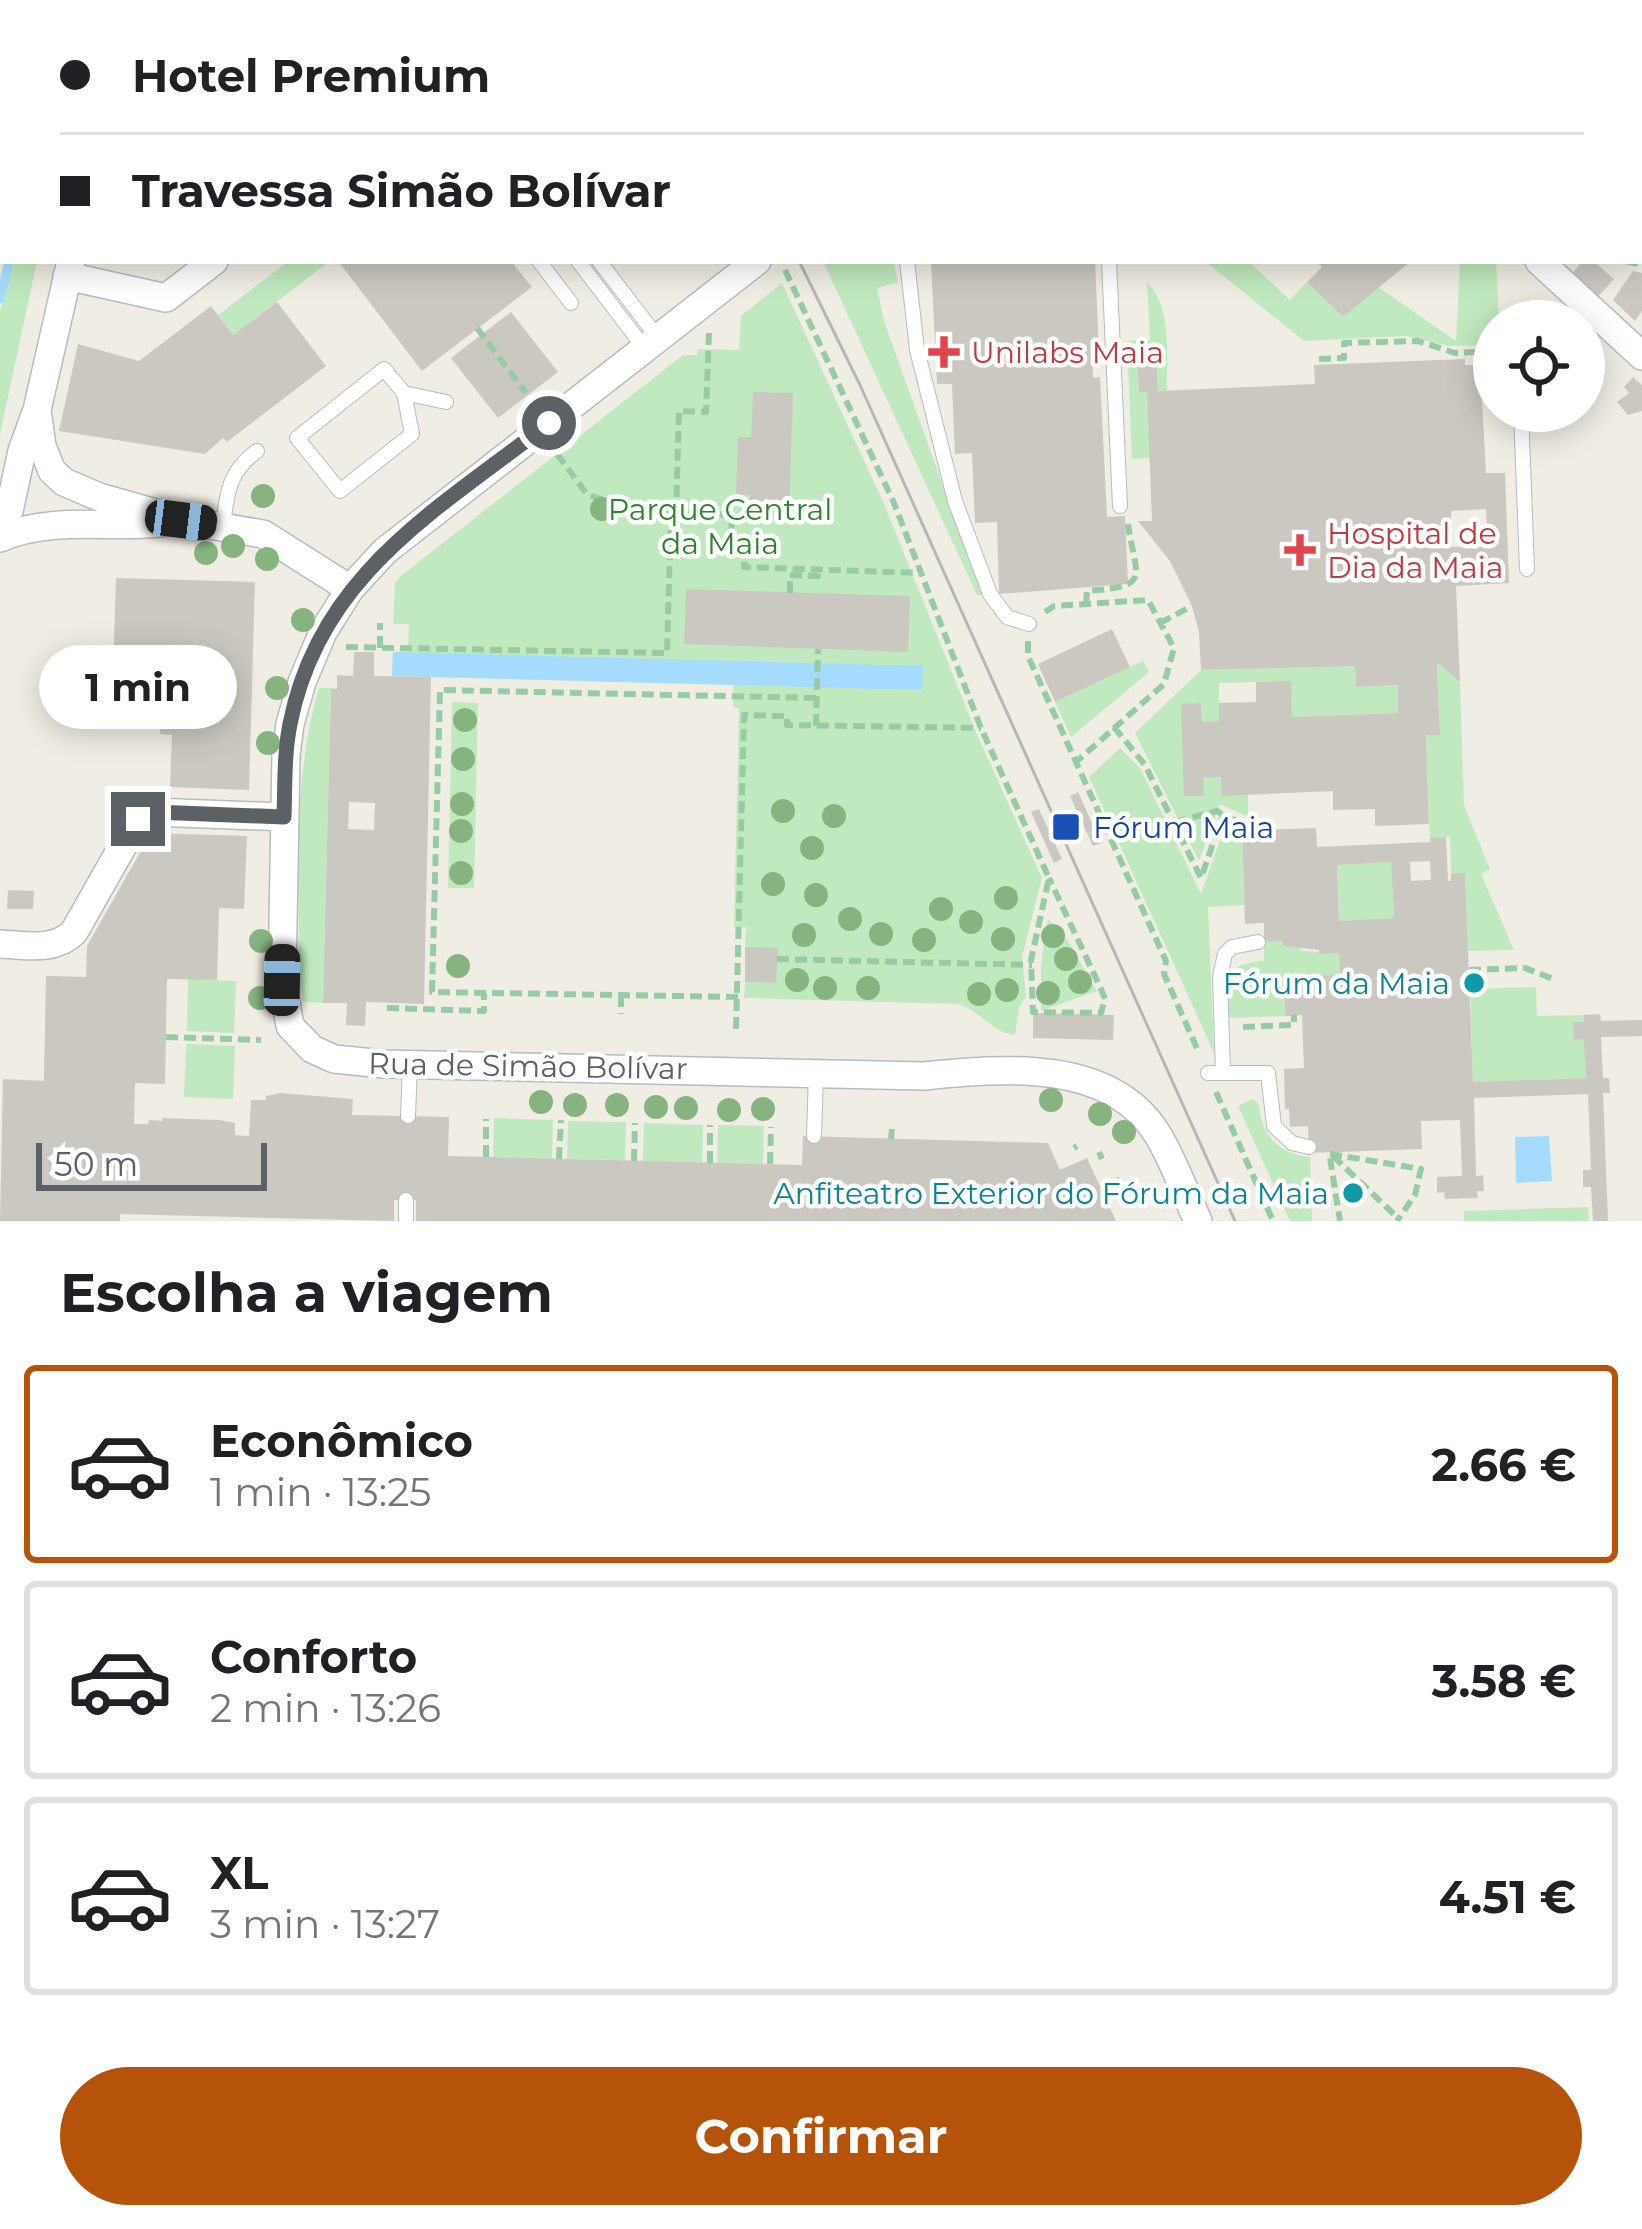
<!DOCTYPE html>
<html lang="pt">
<meta charset="utf-8">
<style>
body{margin:0;font-family:Montserrat,sans-serif;background:#f2f2f2;color:#202124;height:100vh;display:flex;flex-direction:column;font-size:45px;white-space:nowrap}
*{box-sizing:border-box;margin:0}
p{font-size:39px;color:#757577}
.icon{flex:none;width:66px;height:66px;fill:none;stroke:currentColor;stroke-width:2;stroke-linecap:round;stroke-linejoin:round}
.map{position:relative;height:1221px;overflow:hidden}
.panel{display:flex;flex-direction:column;background:#fff;flex:1}
.panel>*{flex:none}
.top-card{position:absolute;left:0px;top:0px;width:1644px;height:264px;box-shadow:0 6px 30px #0003;display:grid;align-content:center;height:264px;padding:0 60px;background:#fff}
.tools{position:absolute;left:1473px;top:300px;display:grid;gap:24px}
.tools a{display:grid;place-items:center;width:132px;height:132px;border-radius:50%;background:#fff;box-shadow:0 6px 30px #0003;font-size:60px}
.scale{position:absolute;left:36px;bottom:30px;width:231px;box-sizing:border-box;padding-left:12px;border:6px solid #5c6166;border-top:0;font-size:33px;line-height:42px;white-space:nowrap;color:#5c6166;-webkit-text-stroke:9px #fff;paint-order:stroke}
.end{position:absolute;width:54px;height:54px;margin:-27px;border:15px solid #5c6166;background:#fff;box-shadow:0 0 0 6px #fff}
.from{border-radius:50%}
.bubble{position:absolute;height:84px;border-radius:42px;background:#fff;box-shadow:0 6px 30px #0003;font-size:39px;font-weight:700;line-height:84px;text-align:center}
.car{position:absolute;width:36px;height:72px;margin:-36px -18px;border-radius:15px;box-shadow:0 0 9px 3px #0007;background:linear-gradient(#222 24%,#8ab4d8 0 40%,#222 0 76%,#8ab4d8 0 86%,#222 0)}
.top-card b{display:flex;align-items:center;gap:42px;height:114px;font-size:45px}
.top-card b+b{border-top:3px solid #e0e0e0}
.top-card i{width:30px;height:30px;background:#202124}
ul{padding:0;list-style:none}
li{display:flex;align-items:center;gap:36px;height:198px;margin:0 24px 18px;padding:0 36px;border:6px solid #e0e0e0;border-radius:12px}
li div{flex:1}
li b{display:block;font-size:45px}
li em{font-style:normal;font-weight:700}
li.selected{border-color:#b45309}
li>.icon{width:108px;height:108px;stroke-width:1.5}
h2{padding:0 60px;font-size:54px;line-height:144px}
.action{display:flex;gap:24px;margin-top:auto;padding:24px 60px}
.action a{flex:1;height:138px;border-radius:72px;background:#b45309;color:#fff;font-size:48px;font-weight:700;line-height:138px;text-align:center}
.map>svg:first-child{display:block}
.green{fill:#c1e9bf}
.water{fill:#a5dbff}
.lines{fill:none;stroke-linecap:round;stroke-linejoin:round}
.stream{stroke:#a5dbff;stroke-width:9}
.building{fill:#cbc7c1;fill-rule:evenodd}
.lane-casing{stroke:#b7bbbf;stroke-width:16}
.street-casing{stroke:#b7bbbf;stroke-width:30}
.highway-casing{stroke:#f49f00;stroke-width:54}
.path{stroke:#97cba4;stroke-width:6;stroke-dasharray:12 6;stroke-linecap:butt}
.lane{stroke:#fff;stroke-width:14}
.street{stroke:#fff;stroke-width:27}
.highway{stroke:#ffde8c;stroke-width:51}
.tram{stroke:#b6b7b7;stroke-width:3}
.tree{fill:#86b380}
.route{stroke:#5c6166;stroke-width:15}
.health-dot{fill:#e0444e;stroke:#fff;stroke-width:4.5}
.transit-dot{fill:#1a4fb4;stroke:#fff;stroke-width:4.5}
.culture-dot{fill:#0f9aa8;stroke:#fff;stroke-width:4.5}
.labels{text-anchor:middle;dominant-baseline:central;stroke-width:9;stroke-linejoin:round;paint-order:stroke}
.health-label{font-size:30px;fill:#be3a42;stroke:#fff;text-anchor:start}
.park-label{font-size:30px;fill:#2f832f;stroke:#fff}
.transit-label{font-size:30px;fill:#164399;stroke:#fff;text-anchor:start}
.culture-label{font-size:30px;fill:#0d838f;stroke:#fff;text-anchor:end}
.street-label{font-size:30px;fill:#5c6166;stroke:#fff}
</style>
<div class="map">
<svg width="1642" height="1221" viewBox="0 0 1642 1221">
<rect width="100%" height="100%" fill="#f0ede4"/>
<!-- green -->
<path class="green" d="M12,261H37L0,434V313Z
M289,261H330L233,335L218,315Z
M823,261H893L898,282L877,288L884,321L982,595H977Z
M1205,261H1248L1290,300L1307,282L1343,317L1378,287L1456,341L1460,261H1496L1499,321H1494V345L1449,346L1406,336L1304,341Z
M1147,282C1173,309 1166,356 1167,391H1158L1156,347L1147,392L1150,458L1132,459L1127,341L1150,340Z
M782,283L885,506L976,732L1042,878L1022,957L1026,997L1019,1007L1015,1035C989,1032 982,1010 957,1004L744,998L745,982L776,983L777,949L745,947L746,927H734L739,708L733,707V685L392,676L393,652L408,651L409,624H393L395,583L402,575L683,355H697L698,349L739,350L741,316Z
M1143,661L1149,672L1071,737L1055,702Z
M1437,662L1460,682L1464,805L1490,869L1481,874L1514,950L1468,951L1465,874H1451L1450,837L1430,838L1426,735L1440,734Z
M1355,666L1356,687L1398,685V713L1292,717L1290,681L1219,683V721L1202,722L1201,704L1204,796L1203,778L1221,777L1248,794V817L1220,804L1199,861L1135,733L1201,670Z
M319,688H331L323,1003L304,1002L299,981C300,884 291,781 319,688Z
M452,702L478,703L474,888H448Z
M1120,748L1140,768L1201,894L1225,826L1242,831L1244,905L1208,907L1214,1053L1089,777Z
M1391,862L1394,918L1339,921L1337,865Z
M1048,919L1067,939L1097,991L1041,1011V963Z
M1283,941V946H1300L1301,951L1339,953L1340,975L1284,977L1285,1016L1229,1018C1228,981 1220,964 1264,961V942Z
M188,979L236,981L234,1033L187,1031Z
M1536,987L1537,1016L1584,1015L1586,1078L1473,1082L1470,989Z
M186,1044L235,1046L233,1099L184,1097Z
M1252,1099L1259,1104C1261,1135 1278,1154 1310,1157L1312,1221H1290L1238,1106Z
M494,1118L553,1120L552,1159L493,1157Z
M568,1121L626,1122L625,1160L567,1159Z
M644,1123L703,1125L702,1163L643,1161Z
M718,1125L764,1126L763,1164L717,1163Z
M1588,1207L1589,1221H1464V1211Z"/>
<!-- water -->
<path class="water" d="M393,652L923,666L922,690L392,676Z
M1549,1136L1552,1181L1516,1183L1515,1137Z"/>
<g class="lines">
<!-- stream -->
<path class="stream" d="M0,2L1,0
M0,299L9,261"/>
</g>
<!-- building -->
<path class="building" d="M338,261H511L532,287L422,371Z
M931,261H1095L1099,352H1092L1093,378L1100,377L1107,517L1125,516L1128,584L999,594L997,522L975,523L972,453L955,454L952,384H937Z
M1316,261H1411L1343,317L1307,282L1322,267Z
M1583,261H1593L1614,279L1595,300L1569,277Z
M1633,271L1642,273V311L1635,321L1613,300Z
M277,302L326,366L227,442L223,438L205,454L59,431L78,344L139,361L211,306L233,335Z
M511,312L558,372L498,418L451,358Z
M1156,346L1158,391L1315,384L1314,365L1465,359V365H1480L1486,473H1505L1509,583L1456,586L1460,682L1437,662L1440,735H1426L1429,824L1375,826V809L1333,810V791L1222,796L1221,777L1203,778L1204,796H1184L1181,704L1201,703L1202,722L1219,721V703L1256,702V682L1291,681L1292,717L1398,713V685L1356,687L1355,666L1201,670L1199,632L1192,606L1170,561L1138,521H1152L1147,392H1139L1137,347ZM1486,509L1488,546L1452,547L1451,511Z
M1633,377L1642,385V411L1628,415L1617,402L1629,393L1624,387Z
M753,392L793,393L789,516L749,515L750,495L736,494L738,437H751Z
M116,578L255,582L249,790L170,787L172,735L160,734L161,706L112,705Z
M686,589L910,596L908,652L684,644Z
M1112,629L1130,667L1055,702L1038,664Z
M354,652H374V676L431,677L424,1004L366,1002L365,1026L346,1025L347,1003H323L331,688L337,689V675L353,676ZM349,802L375,803L374,830L348,829Z
M1078,792L1101,843L1093,846L1070,796Z
M1039,809L1062,859L1054,863L1031,812Z
M1316,828L1317,847L1430,842V838L1446,837L1448,881H1451V874L1465,873L1473,1082L1586,1078L1584,1039L1574,1040L1573,1022H1584V1015L1600,1014L1601,1021L1642,1020V1036L1601,1037L1603,1078H1609L1610,1093H1603L1608,1221H1593L1591,1187H1583V1170H1591L1588,1094L1474,1098L1476,1176L1483,1175L1484,1191H1477L1478,1198L1445,1199L1444,1192L1437,1193V1177L1462,1176L1460,1120L1421,1121L1422,1149L1309,1153L1308,1126L1290,1127L1289,1109H1285L1284,1069L1304,1068L1302,1015L1285,1016L1284,977L1340,975L1339,953L1319,954V950L1283,946V941L1264,942V923L1245,924L1242,831ZM1430,861L1431,880L1411,881L1410,862ZM1391,862L1394,918L1339,921L1337,865Z
M151,833L247,836L244,909L219,908L217,980L167,979L165,1084L135,1083L134,1124H148L149,1120L162,1121V1118L220,1120L235,1123V1135L249,1136L251,1100H266V1096L280,1093L353,1099L352,1115L449,1117L448,1156L802,1165L803,1136L1048,1143L1060,1170L1087,1158L1116,1221H416V1200H394V1221L120,1214V1221H0L3,1079L44,1081L46,976L86,977L87,946Z
M8,890L34,891L33,909H7Z
M745,947L778,948L776,983L745,982Z
M1033,1013L1114,1015L1113,1040L1033,1038Z"/>
<g class="lines">
<defs>
<path id="lane" d="M539,261L571,303
M578,261L645,349
M599,261L658,338
M907,261L917,350L955,501L990,594L1007,617L1029,624
M1109,261L1120,506
M404,393L412,434L340,491L297,438L384,369L404,393L446,402
M1521,411L1527,569
M223,525C227,492 229,471 257,451
M1208,1073H1268L1274,1126L1292,1143L1309,1147
M1223,1073L1220,977L1225,954L1232,947L1258,942
M408,1116L410,1064
M814,1136L816,1073
M406,1221V1200"/>
<path id="street" d="M1238,0L1242,3
M140,3L141,0
M1056,3L1058,0
M757,261L385,551L350,589L323,632L302,682L290,724L286,755L282,980L290,1026L312,1049L334,1059L384,1064L924,1076C1003,1068 1111,1058 1158,1135C1174,1162 1185,1193 1198,1221
M1539,261L1642,356
M67,276L166,298L214,261
M37,410L42,446L52,471L64,482L99,497L180,520L263,534L350,589
M0,525L9,511L22,451L37,410L71,261
M0,538C56,514 118,531 176,521
M0,944C27,945 54,952 74,932L138,819L153,812L284,817"/>
<path id="highway" d="M96,0V3
M26,3L27,0
M0,95L3,84
M0,163L3,151"/>
</defs>
<!-- lane casing -->
<use href="#lane" class="lane-casing"/>
<!-- street casing -->
<use href="#street" class="street-casing"/>
<!-- highway casing -->
<use href="#highway" class="highway-casing"/>
<!-- path -->
<path class="path" d="M647,0L649,3
M745,0L747,3
M1626,261L1642,265
M785,270L894,503L981,728L1049,878L1031,960L1033,1012L1101,1013L1105,999L1101,989L1049,878
M477,328L526,393
M709,333L706,412L679,411L676,513L732,515L731,539L745,540L744,567L920,573
M1319,359L1344,358V343L1418,341L1455,353L1494,351
M557,454L586,493L596,498L672,513
M790,593V575L818,576V569
M1086,604L1087,591C1153,586 1136,579 1128,524
M1045,612L1054,606L1148,600L1174,648L1164,684L1076,762
M1160,623L1192,606
M1028,641V656L1166,961L1164,974L1199,1053
M346,647L667,653L671,513
M380,648V623
M816,726L818,649
M1114,727L1145,765L1201,878L1223,815L1245,824
M1175,822L1217,811L1223,815
M777,959L1032,965
M1469,970L1525,968L1556,980
M621,995V1014
M738,997L432,992L440,690L817,698
M387,1008L484,1011V993
M1243,1027L1294,1025V1015
M736,1029L744,715L787,716V725L981,728
M166,1037L261,1040
M1216,1092L1273,1221
M891,1139L892,1129
M1074,1148L1077,1146
M1099,1152L1102,1159
M1330,1154L1421,1169L1415,1195L1397,1221
M1333,1156L1399,1219
M486,1157V1119
M1330,1158L1340,1221
M559,1159L561,1120
M634,1161L635,1123
M710,1163V1125
M770,1164L771,1127
M1117,1180H1119"/>
<!-- lane -->
<use href="#lane" class="lane"/>
<!-- street -->
<use href="#street" class="street"/>
<!-- highway -->
<use href="#highway" class="highway"/>
<!-- tram -->
<path class="tram" d="M666,0L668,3
M799,261L860,385L1235,1221"/>
</g>
<!-- trees -->
<g class="tree">
<circle cx="263" cy="496" r="12"/>
<circle cx="602" cy="509" r="12"/>
<circle cx="233" cy="546" r="12"/>
<circle cx="206" cy="553" r="12"/>
<circle cx="267" cy="559" r="12"/>
<circle cx="303" cy="620" r="12"/>
<circle cx="277" cy="688" r="12"/>
<circle cx="465" cy="720" r="12"/>
<circle cx="268" cy="743" r="12"/>
<circle cx="463" cy="759" r="12"/>
<circle cx="462" cy="804" r="12"/>
<circle cx="783" cy="811" r="12"/>
<circle cx="834" cy="816" r="12"/>
<circle cx="461" cy="831" r="12"/>
<circle cx="812" cy="848" r="12"/>
<circle cx="461" cy="873" r="12"/>
<circle cx="773" cy="884" r="12"/>
<circle cx="816" cy="895" r="12"/>
<circle cx="1006" cy="898" r="12"/>
<circle cx="941" cy="909" r="12"/>
<circle cx="850" cy="919" r="12"/>
<circle cx="971" cy="922" r="12"/>
<circle cx="881" cy="934" r="12"/>
<circle cx="804" cy="935" r="12"/>
<circle cx="1053" cy="936" r="12"/>
<circle cx="1003" cy="939" r="12"/>
<circle cx="924" cy="940" r="12"/>
<circle cx="261" cy="941" r="12"/>
<circle cx="1066" cy="959" r="12"/>
<circle cx="458" cy="966" r="12"/>
<circle cx="797" cy="980" r="12"/>
<circle cx="1080" cy="982" r="12"/>
<circle cx="825" cy="988" r="12"/>
<circle cx="868" cy="988" r="12"/>
<circle cx="1007" cy="990" r="12"/>
<circle cx="1048" cy="993" r="12"/>
<circle cx="979" cy="994" r="12"/>
<circle cx="260" cy="998" r="12"/>
<circle cx="1051" cy="1100" r="12"/>
<circle cx="541" cy="1102" r="12"/>
<circle cx="575" cy="1105" r="12"/>
<circle cx="617" cy="1105" r="12"/>
<circle cx="656" cy="1107" r="12"/>
<circle cx="686" cy="1108" r="12"/>
<circle cx="763" cy="1109" r="12"/>
<circle cx="729" cy="1110" r="12"/>
<circle cx="1100" cy="1114" r="12"/>
<circle cx="1124" cy="1132" r="12"/>
</g>
<g class="lines">
<!-- route -->
<path class="route" d="M138,819L154,812L284,817C285,786 284,754 290,724C319,574 439,509 549,423"/>
</g>
<!-- markers -->
<g class="health-dot">
<path d="M938 334h12v12h12v12h-12v12h-12v-12h-12v-12h12z"/>
<path d="M1294 532h12v12h12v12h-12v12h-12v-12h-12v-12h12z"/>
</g>
<rect class="transit-dot" x="1051" y="812" width="30" height="30" rx="6"/>
<g class="culture-dot">
<circle cx="1474" cy="983" r="12"/>
<circle cx="1353" cy="1193" r="12"/>
</g>
<g class="labels">
<!-- health labels -->
<g class="health-label">
<text x="971" y="352">Unilabs Maia</text>
<text x="1327" y="533">Hospital de<tspan x="1327" dy="34">Dia da Maia</tspan></text>
</g>
<!-- park labels -->
<g class="park-label">
<text x="720" y="509">Parque Central<tspan x="720" dy="34">da Maia</tspan></text>
</g>
<!-- transit labels -->
<g class="transit-label">
<text x="1093" y="827">Fórum Maia</text>
</g>
<!-- culture labels -->
<g class="culture-label">
<text x="1450" y="983">Fórum da Maia</text>
<text x="1329" y="1193">Anfiteatro Exterior do Fórum da Maia</text>
</g>
<!-- street labels -->
<g class="street-label">
<text transform="translate(528 1066) rotate(1)">Rua de Simão Bolívar</text>
</g>
</g>
</svg>
<div class="tools">
<a><svg class="icon" aria-label="locate" viewBox="0 0 24 24"><circle cx="12" cy="12" r="6"/><path d="M12 2v4M12 18v4M2 12h4M18 12h4"/></svg></a>
</div>
<div class="scale">50 m</div>
<i class="end from" style="left:549px;top:423px"></i>
<i class="end" style="left:138px;top:819px"></i>
<div class="bubble" style="left:39px;top:645px;width:198px">1 min</div>
<i class="car" style="left:181px;top:520px;rotate:97deg"></i>
<i class="car" style="left:282px;top:980px;rotate:1deg"></i>
<div class="top-card">
<b><i class="from"></i>Hotel Premium</b>
<b><i></i>Travessa Simão Bolívar</b>
</div>
</div>
<section class="panel">
<h2>Escolha a viagem</h2>
<ul>
<li class="selected"><svg class="icon" aria-label="car" viewBox="0 0 24 24"><path d="M5 17H2v-5l4-1 3-4h7l3 4 3 1v5h-3M9 17h6M6 11h13"/><circle cx="7" cy="17" r="2"/><circle cx="17" cy="17" r="2"/></svg><div><b>Econômico</b><p>1 min · 13:25</p></div><em>2.66 €</em></li>
<li><svg class="icon" aria-label="car" viewBox="0 0 24 24"><path d="M5 17H2v-5l4-1 3-4h7l3 4 3 1v5h-3M9 17h6M6 11h13"/><circle cx="7" cy="17" r="2"/><circle cx="17" cy="17" r="2"/></svg><div><b>Conforto</b><p>2 min · 13:26</p></div><em>3.58 €</em></li>
<li><svg class="icon" aria-label="car" viewBox="0 0 24 24"><path d="M5 17H2v-5l4-1 3-4h7l3 4 3 1v5h-3M9 17h6M6 11h13"/><circle cx="7" cy="17" r="2"/><circle cx="17" cy="17" r="2"/></svg><div><b>XL</b><p>3 min · 13:27</p></div><em>4.51 €</em></li>
</ul>
<div class="action"><a>Confirmar</a></div>
</section>
